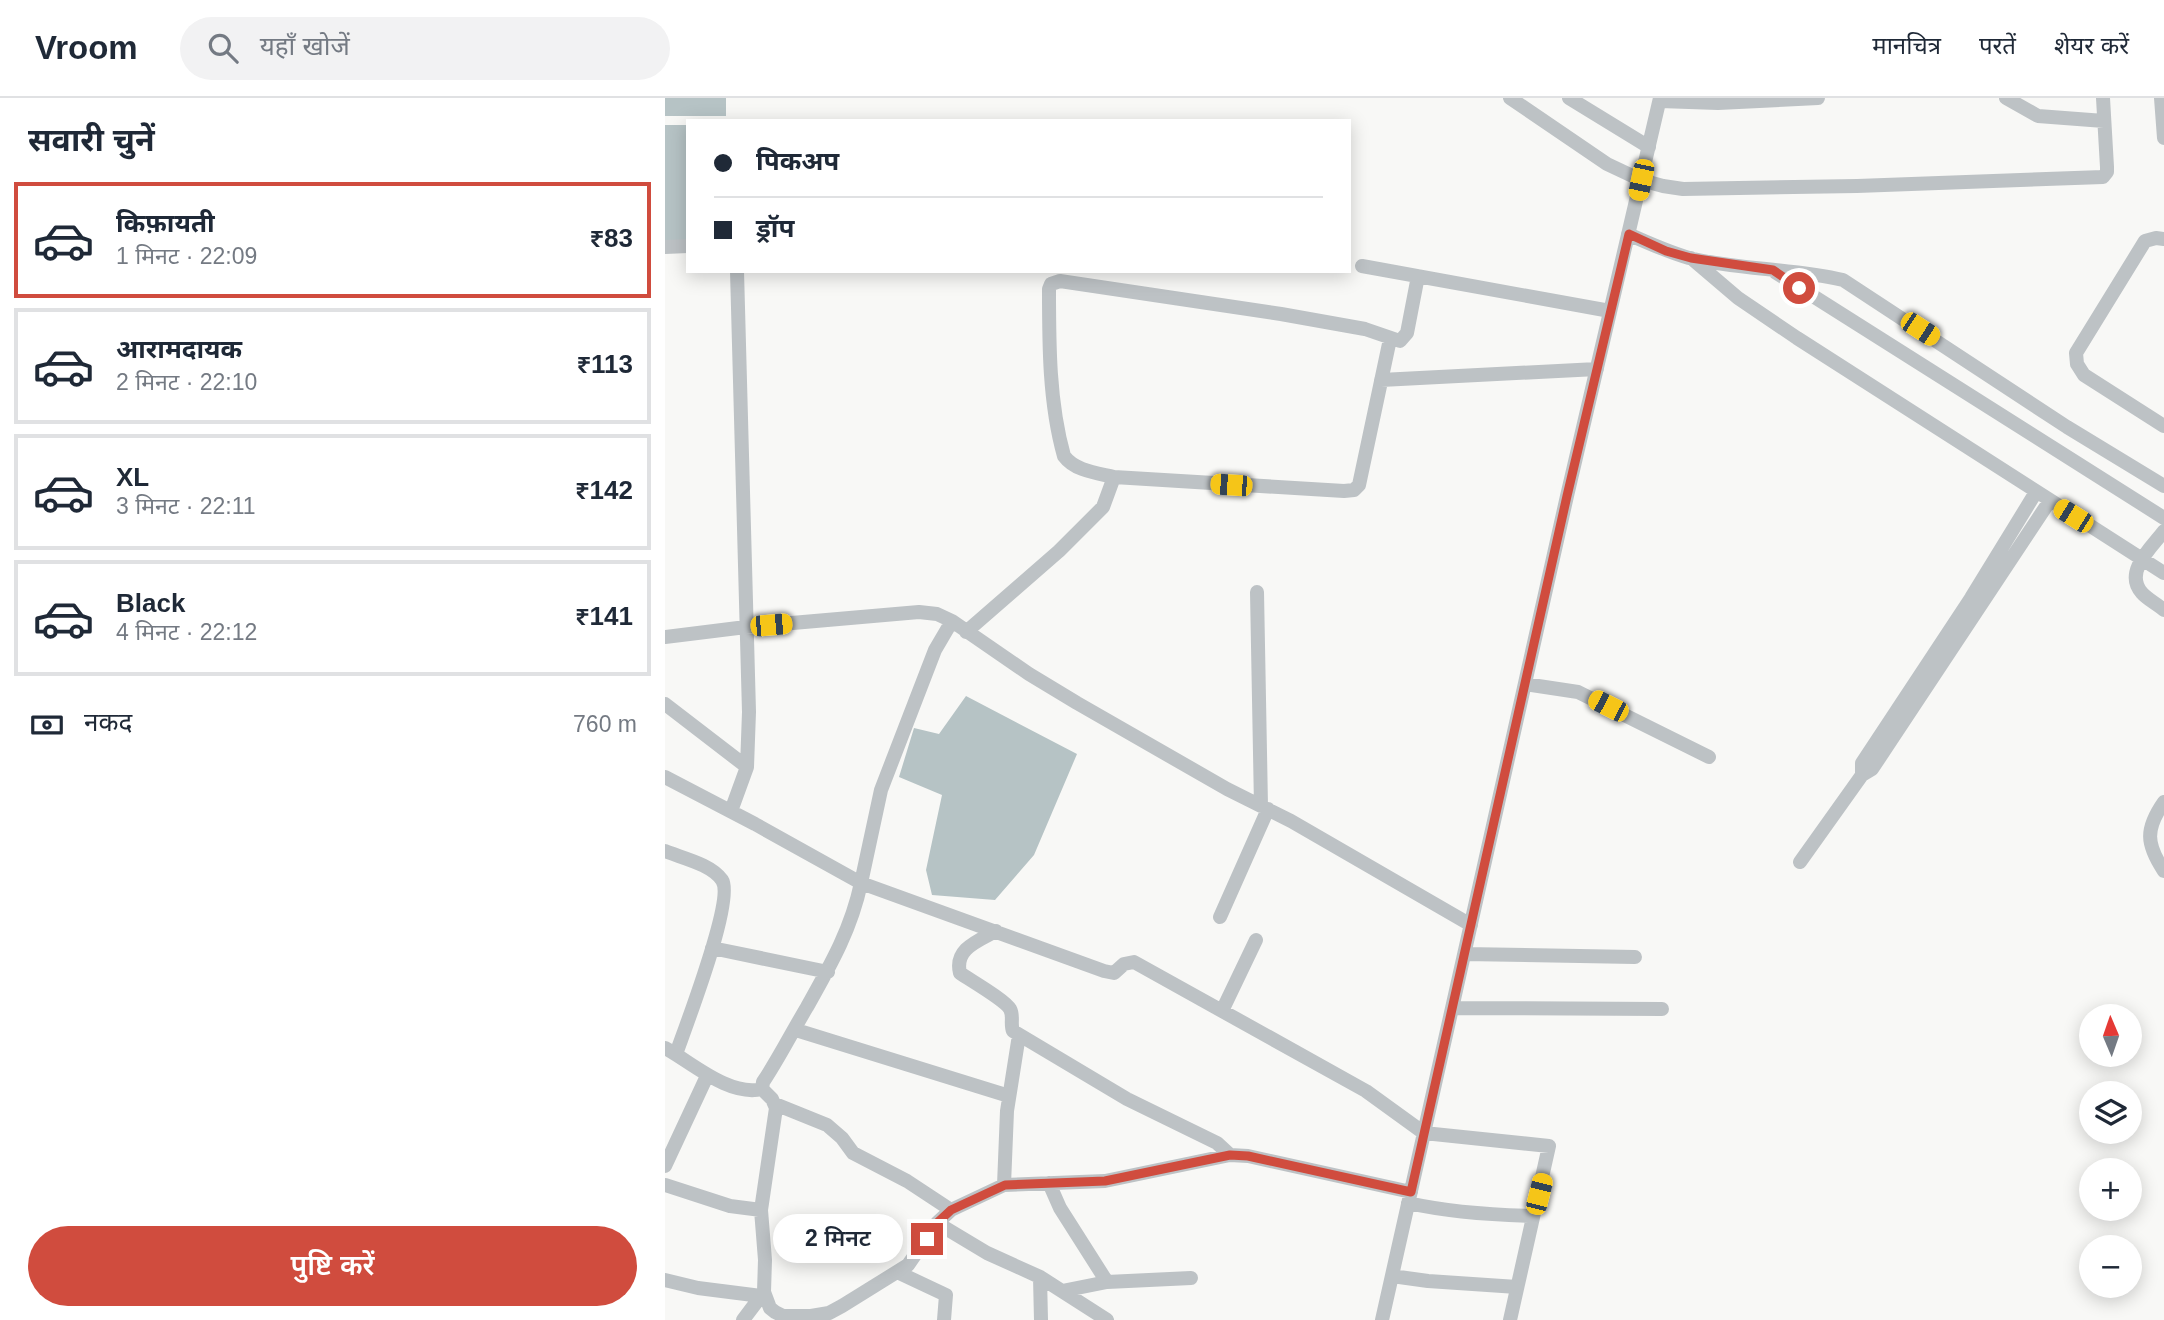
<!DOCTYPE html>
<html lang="hi">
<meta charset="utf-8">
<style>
body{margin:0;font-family:Arial,"Noto Sans Devanagari",sans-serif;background:#f2f2f3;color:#1f2937;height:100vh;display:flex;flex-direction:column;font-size:26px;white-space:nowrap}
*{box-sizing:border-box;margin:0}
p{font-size:23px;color:#747a83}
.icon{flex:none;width:38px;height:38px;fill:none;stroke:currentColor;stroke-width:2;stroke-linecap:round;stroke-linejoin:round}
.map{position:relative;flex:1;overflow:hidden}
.side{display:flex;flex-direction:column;background:#fff;width:665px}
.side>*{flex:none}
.banner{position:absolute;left:21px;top:21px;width:665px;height:154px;border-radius:0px;box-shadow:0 4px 18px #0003;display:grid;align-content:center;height:154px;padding:0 28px;background:#fff}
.needle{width:46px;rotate:358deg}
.buttons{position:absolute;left:1414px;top:906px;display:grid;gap:14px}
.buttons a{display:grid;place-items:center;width:63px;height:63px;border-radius:50%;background:#fff;box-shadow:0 4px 18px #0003;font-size:35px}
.end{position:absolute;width:32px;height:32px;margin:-16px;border:9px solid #d04c3e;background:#fff;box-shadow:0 0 0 4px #fff}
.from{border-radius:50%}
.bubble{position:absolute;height:49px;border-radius:24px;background:#fff;box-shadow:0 4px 18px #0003;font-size:23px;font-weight:600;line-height:49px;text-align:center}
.car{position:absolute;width:21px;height:42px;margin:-21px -10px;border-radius:9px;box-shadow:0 0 5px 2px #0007;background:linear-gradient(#f5c518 24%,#345 0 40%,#f5c518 0 76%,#345 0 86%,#f5c518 0)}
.banner b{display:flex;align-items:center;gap:24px;height:66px;font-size:26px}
.banner b+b{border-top:2px solid #e0e1e3}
.banner i{width:18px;height:18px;background:#1f2937}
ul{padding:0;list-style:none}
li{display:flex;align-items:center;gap:21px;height:116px;margin:0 14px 10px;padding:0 14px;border:4px solid #e0e1e3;border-radius:0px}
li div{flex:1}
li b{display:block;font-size:26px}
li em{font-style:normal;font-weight:600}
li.selected{border-color:#d04c3e}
li>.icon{width:63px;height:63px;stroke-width:1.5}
h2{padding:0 28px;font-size:32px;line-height:84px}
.pay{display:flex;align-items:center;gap:18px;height:77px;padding:0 28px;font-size:26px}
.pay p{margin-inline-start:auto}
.action{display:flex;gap:14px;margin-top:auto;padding:14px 28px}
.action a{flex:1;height:80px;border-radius:42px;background:#d04c3e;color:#fff;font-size:28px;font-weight:600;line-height:80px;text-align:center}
header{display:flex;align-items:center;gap:42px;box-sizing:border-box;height:98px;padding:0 35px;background:#fff;border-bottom:2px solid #e0e1e3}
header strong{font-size:33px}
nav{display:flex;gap:38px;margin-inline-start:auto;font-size:24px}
.search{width:490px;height:63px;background:#f2f2f3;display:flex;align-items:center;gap:18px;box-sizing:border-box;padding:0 24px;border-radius:38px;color:#747a83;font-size:26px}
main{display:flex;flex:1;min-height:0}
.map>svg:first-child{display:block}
.water{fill:#b6c3c5}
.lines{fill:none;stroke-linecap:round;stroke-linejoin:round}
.minor{stroke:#bdc2c5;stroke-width:14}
.route{stroke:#d04c3e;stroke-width:9}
</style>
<header>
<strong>Vroom</strong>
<div class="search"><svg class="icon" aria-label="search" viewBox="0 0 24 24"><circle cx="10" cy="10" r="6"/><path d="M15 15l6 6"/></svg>यहाँ खोजें</div>
<nav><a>मानचित्र</a><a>परतें</a><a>शेयर करें</a></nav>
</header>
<main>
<section class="side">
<h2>सवारी चुनें</h2>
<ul>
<li class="selected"><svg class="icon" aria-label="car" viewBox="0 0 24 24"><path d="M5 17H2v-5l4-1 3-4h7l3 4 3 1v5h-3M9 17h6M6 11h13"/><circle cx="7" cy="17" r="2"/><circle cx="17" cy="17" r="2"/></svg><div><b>किफ़ायती</b><p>1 मिनट · 22:09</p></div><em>₹83</em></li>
<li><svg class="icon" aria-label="car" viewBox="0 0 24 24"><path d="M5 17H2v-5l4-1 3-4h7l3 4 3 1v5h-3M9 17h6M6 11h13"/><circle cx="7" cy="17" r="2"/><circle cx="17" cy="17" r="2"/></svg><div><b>आरामदायक</b><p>2 मिनट · 22:10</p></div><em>₹113</em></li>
<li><svg class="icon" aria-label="car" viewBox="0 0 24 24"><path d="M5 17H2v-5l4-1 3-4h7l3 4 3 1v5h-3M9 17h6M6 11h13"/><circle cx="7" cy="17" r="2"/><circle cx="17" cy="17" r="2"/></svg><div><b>XL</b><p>3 मिनट · 22:11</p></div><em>₹142</em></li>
<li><svg class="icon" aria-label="car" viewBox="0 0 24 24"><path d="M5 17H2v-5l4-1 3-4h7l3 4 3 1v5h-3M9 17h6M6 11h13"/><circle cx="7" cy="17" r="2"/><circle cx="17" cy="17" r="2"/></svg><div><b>Black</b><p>4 मिनट · 22:12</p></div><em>₹141</em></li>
</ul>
<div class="pay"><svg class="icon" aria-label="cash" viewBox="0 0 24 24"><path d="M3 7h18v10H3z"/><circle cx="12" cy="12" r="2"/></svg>नकद<p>760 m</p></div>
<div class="action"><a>पुष्टि करें</a></div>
</section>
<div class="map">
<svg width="1499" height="1222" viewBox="0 0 1499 1222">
<rect width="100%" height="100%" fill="#f8f8f6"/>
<!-- water -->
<path class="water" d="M0,0H61V18H0Z
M0,27H23V145H0Z
M301,598L412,656L369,757L330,802L267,797L261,772L277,697L234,679L249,630L274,636Z"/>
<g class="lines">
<!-- minor -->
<path class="minor" d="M845,0L942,66L976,82L998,88L1018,91L1192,88L1438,79L1442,74V69L1438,0
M904,0L984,49
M1341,0L1373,18L1439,23
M1496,0L1499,40
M995,3L1053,5L1153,0
M963,136C983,145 1003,154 1024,160C1074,172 1127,170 1178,182L1402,329L1499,388
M1499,141L1491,140L1480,143L1411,255L1412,266L1419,277L1499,328
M0,149L23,148
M1026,160L1073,200L1132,240L1499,475
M697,168L945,213
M1110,174L1499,420
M716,282L932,271
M449,379C432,375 410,373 399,358C384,305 384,246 384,191L386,186L395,183L616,216L700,231L735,243L742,235L753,178
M1499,433C1487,449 1458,474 1477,495C1482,501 1492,506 1499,512
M592,494L596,708
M301,534L394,453L438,409L449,379L679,393L689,392L694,387L725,241
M0,539L81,529L254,514L272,516L287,523L364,576L412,605L562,691L626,723L806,827
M860,586L913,594L1044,659
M0,606L82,669
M1197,677V665L1306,500L1371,394
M0,679L90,726L196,785L216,692L270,552L287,523
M1499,704C1480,731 1481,746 1499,773
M66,713L82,669L84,614L72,173
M0,753C17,760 46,766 57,782C70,801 20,930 11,956
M1135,764L1197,677L1207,671L1384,404
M555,819L603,711
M331,833C313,843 289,851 295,875C305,882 340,902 345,911C349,918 345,926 348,933L462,1001L552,1045L565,1057
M47,850L163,874
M799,856L970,859
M787,910L997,911
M557,913L591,842
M131,932L344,998
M0,950C26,964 64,999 97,991
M110,1006L162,1027L177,1040L188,1055L242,1083L286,1112
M0,1068L42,978
M384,1085L395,1110L442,1184
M0,1087L65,1108L96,1112
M339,1087L342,1013L354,937
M743,1105C784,1114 827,1117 868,1118
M272,1125L243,1167L177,1208L164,1215L146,1218H118L110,1214L105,1210L99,1194L100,1162L96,1112L111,1010L107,1001L97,991L98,984C114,960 127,934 142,909C165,868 186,832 196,785L439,873L449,875L459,866L469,864L701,993L759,1035L884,1048L845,1222
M232,1174L281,1197L279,1222
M727,1178L763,1183L852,1189
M375,1179L322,1155L272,1125L286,1112L339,1087L440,1083L565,1057L583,1058L746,1094
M0,1182L33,1190L96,1198
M397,1193L442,1184L526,1180
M78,1222L99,1194
M376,1222L375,1179L442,1222
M717,1222L902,398L995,0"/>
</g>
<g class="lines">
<!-- route -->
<path class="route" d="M262,1141L272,1125L286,1112L340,1087L440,1083L565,1057L583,1058L746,1094L902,398L964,136L1001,153L1026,160L1108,172L1134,190"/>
</g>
</svg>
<div class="buttons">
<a><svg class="needle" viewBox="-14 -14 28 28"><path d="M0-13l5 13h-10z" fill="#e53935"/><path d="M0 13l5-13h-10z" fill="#747a83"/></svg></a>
<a><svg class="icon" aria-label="layers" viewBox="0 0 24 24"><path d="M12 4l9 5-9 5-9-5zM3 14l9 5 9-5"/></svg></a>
<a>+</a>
<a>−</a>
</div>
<i class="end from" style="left:1134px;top:190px"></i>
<i class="end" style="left:262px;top:1141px"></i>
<div class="bubble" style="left:108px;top:1116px;width:130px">2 मिनट</div>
<i class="car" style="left:976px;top:82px;rotate:192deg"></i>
<i class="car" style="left:1255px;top:231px;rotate:123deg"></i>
<i class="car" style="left:566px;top:387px;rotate:274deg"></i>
<i class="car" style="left:1408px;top:418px;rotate:302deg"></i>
<i class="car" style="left:106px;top:527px;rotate:85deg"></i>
<i class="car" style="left:943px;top:608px;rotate:297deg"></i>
<i class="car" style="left:874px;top:1096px;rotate:14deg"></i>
<div class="banner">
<b><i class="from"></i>पिकअप</b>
<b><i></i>ड्रॉप</b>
</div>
</div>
</main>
